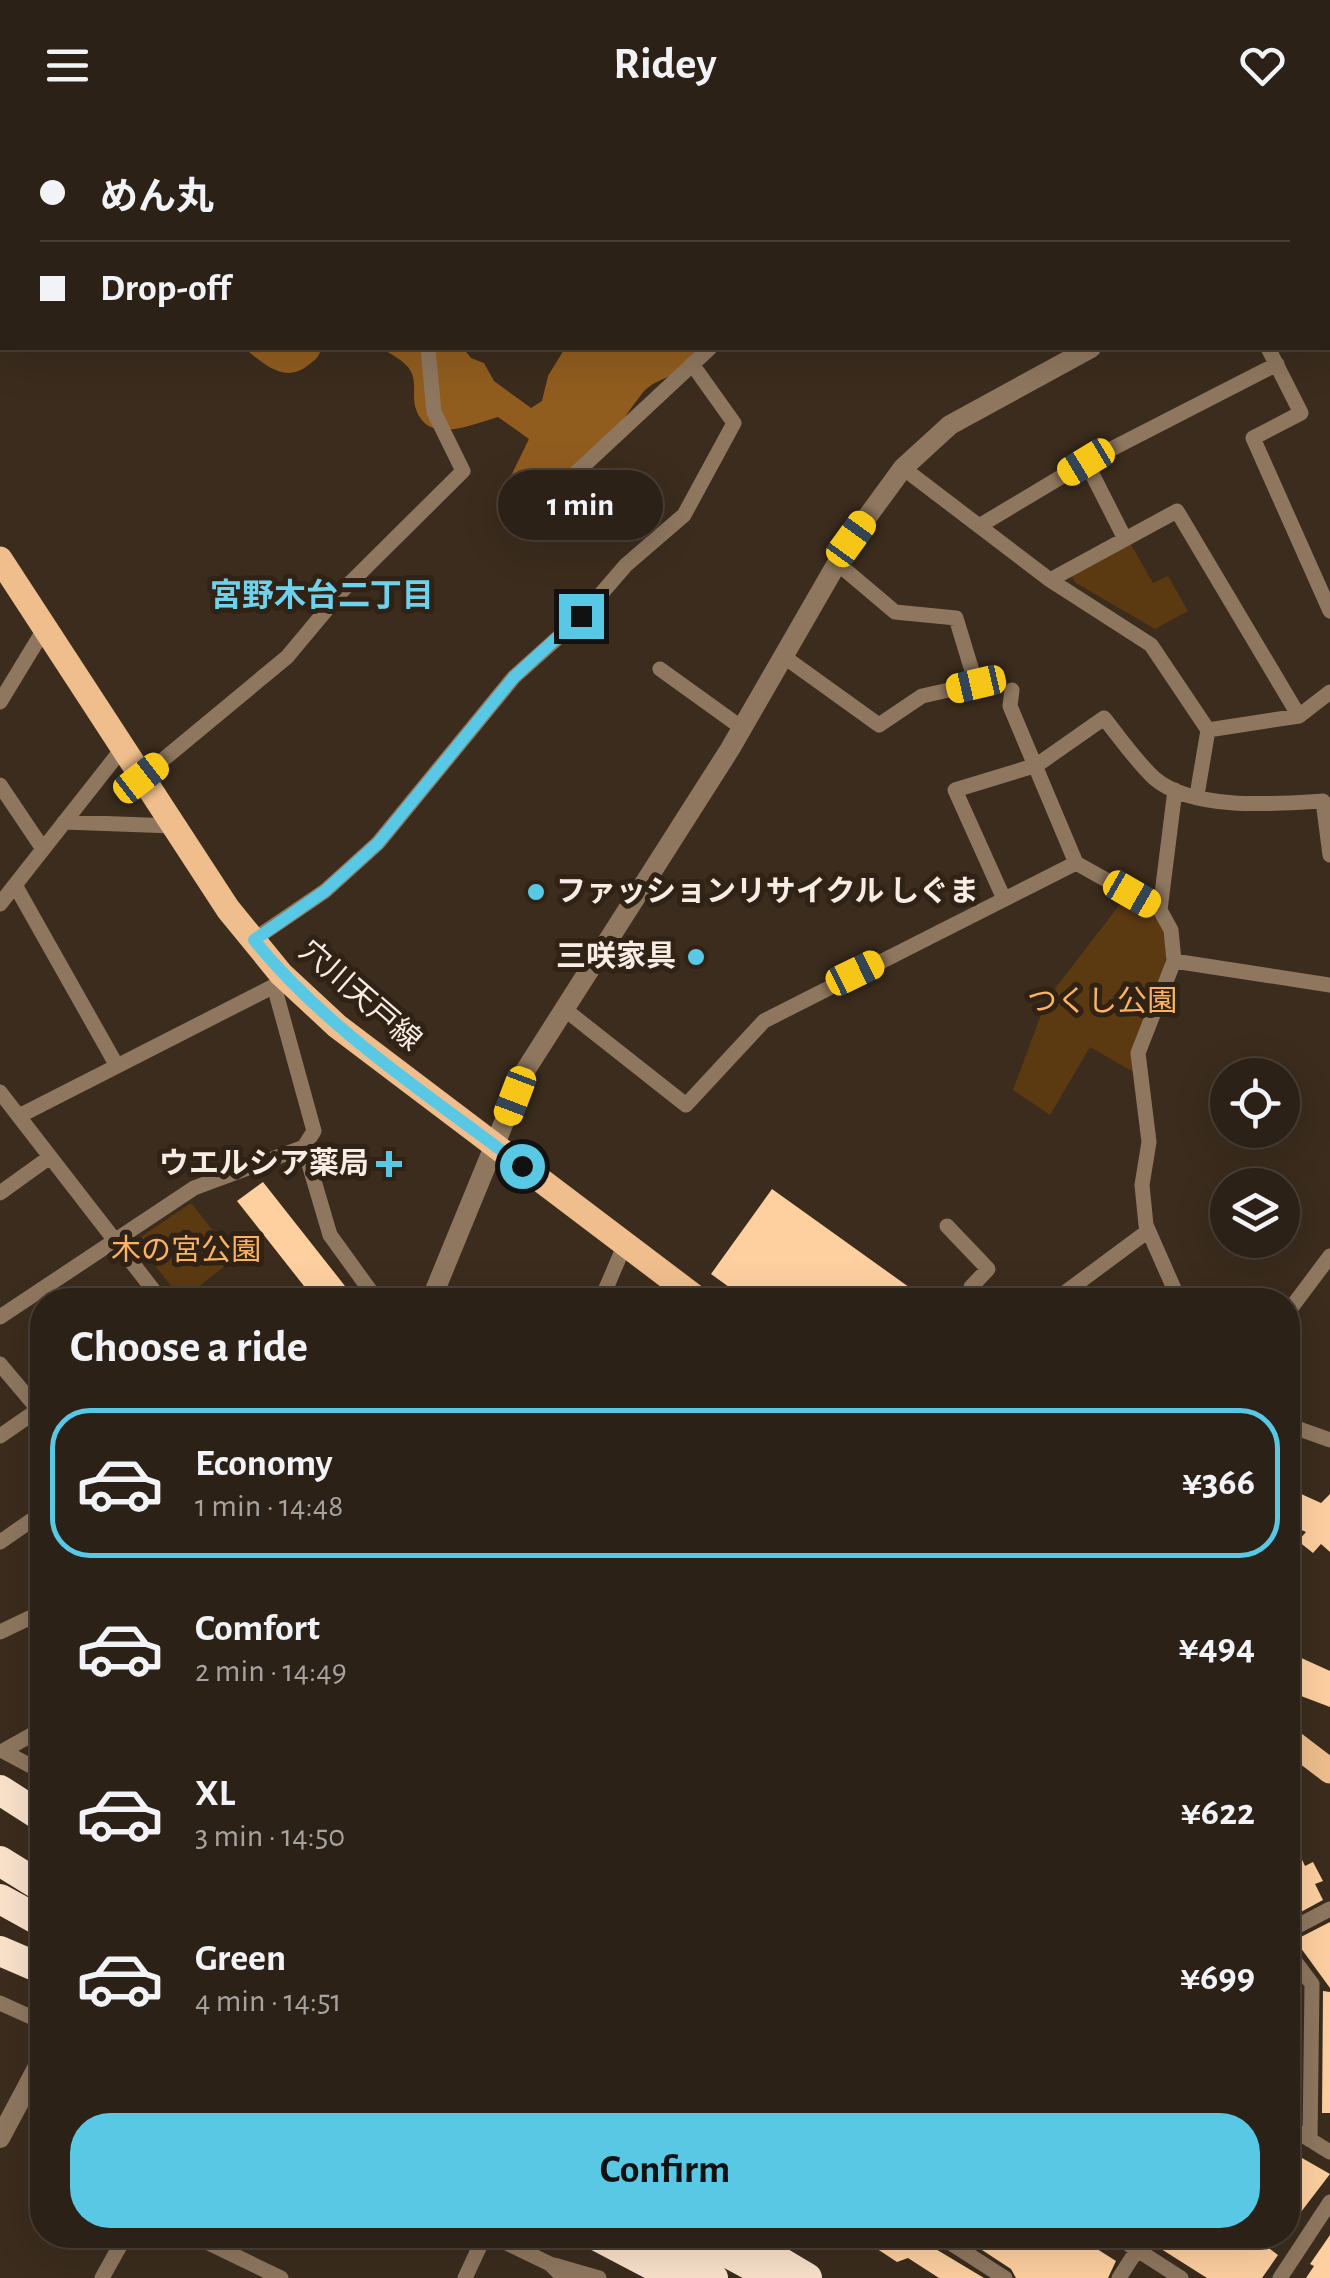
<!DOCTYPE html>
<meta charset="utf-8">
<style>
body{margin:0;font-family:"Alegreya Sans","Noto Sans JP",sans-serif;background:#382e23;color:#f1f3f6;height:100vh;display:flex;flex-direction:column;font-size:38px;white-space:nowrap}
*{box-sizing:border-box;margin:0}
p{font-size:32px;color:#a6a3a1}
.icon{flex:none;width:55px;height:55px;fill:none;stroke:currentColor;stroke-width:2;stroke-linecap:round;stroke-linejoin:round}
.map{position:relative;flex:1;overflow:hidden}
.details{position:absolute;left:30px;top:1158px;width:1270px;height:960px;display:flex;flex-direction:column;background:#2c2116;border-radius:40px;box-shadow:0 10px 40px #0002,0 0 0 2px #483e35}
.details>*{flex:none}
.top-card{position:absolute;left:0px;top:0px;width:1330px;height:220px;box-shadow:0 10px 40px #0002,0 0 0 2px #483e35;display:grid;align-content:center;height:220px;padding:0 40px;background:#2c2116}
.buttons{position:absolute;left:1210px;top:928px;display:grid;gap:20px}
.buttons a{display:grid;place-items:center;width:90px;height:90px;border-radius:50%;background:#2c2116;box-shadow:0 10px 40px #0002,0 0 0 2px #483e35;font-size:50px}
.end{position:absolute;width:45px;height:45px;margin:-22px;border:12px solid #59c8e4;background:#111;box-shadow:0 0 0 5px #111}
.from{border-radius:50%}
.bubble{position:absolute;height:70px;border-radius:35px;background:#2c2116;box-shadow:0 10px 40px #0002,0 0 0 2px #483e35;font-size:32px;font-weight:700;line-height:70px;text-align:center}
.car{position:absolute;width:30px;height:60px;margin:-30px -15px;border-radius:12px;box-shadow:0 0 8px 2px #0007;background:linear-gradient(#f5c518 24%,#345 0 40%,#f5c518 0 76%,#345 0 86%,#f5c518 0)}
.top-card b{display:flex;align-items:center;gap:35px;height:95px;font-size:38px}
.top-card b+b{border-top:2px solid #483e35}
.top-card i{width:25px;height:25px;background:#f1f3f6}
ul{padding:0;list-style:none}
li{display:flex;align-items:center;gap:30px;height:150px;margin:0 20px 15px;padding:0 20px;border:5px solid transparent;border-radius:40px}
li div{flex:1}
li b{display:block;font-size:38px}
li em{font-style:normal;font-weight:700}
li.on{border-color:#59c8e4}
li>.icon{width:90px;height:90px;stroke-width:1.5}
h2{padding:0 40px;font-size:45px;line-height:120px}
.action{display:flex;gap:20px;margin-top:auto;padding:20px 40px}
.action a{flex:1;height:115px;border-radius:40px;background:#59c8e4;color:#111;font-size:40px;font-weight:700;line-height:115px;text-align:center}
header{display:flex;justify-content:space-between;align-items:center;height:130px;padding:0 40px;background:#2c2116;font-size:45px;font-weight:700}
.map>svg:first-child{display:block}
.green{fill:#5c3a11}
.forest{fill:#915d1f}
.building{fill:#fed0a0}
.lines{fill:none;stroke-linecap:round;stroke-linejoin:round}
.minor{stroke:#8f775f;stroke-width:15}
.tertiary{stroke:#8f775f;stroke-width:20}
.primary{stroke:#efbe8c;stroke-width:25}
.motorway{stroke:#fae2cb;stroke-width:30}
.route{stroke:#59c8e4;stroke-width:12}
.poi-dot{fill:#59c8e4;stroke:#302214;stroke-width:4}
.labels{text-anchor:middle;dominant-baseline:central;stroke-width:10;stroke-linejoin:round;paint-order:stroke}
.poi-label{font-size:30px;font-weight:bold;fill:#f7ede4;stroke:#302214;text-anchor:end}
.street-label{font-size:30px;fill:#f7ede4;stroke:#302214}
.park-label{font-size:30px;fill:#fcb260;stroke:#302214}
.neighbourhood-label{font-size:32px;font-weight:bold;fill:#6fd2ec;stroke:#302214}
</style>
<header><svg class="icon" aria-label="menu" viewBox="0 0 24 24"><path d="M4 6h16M4 12h16M4 18h16"/></svg>Ridey<svg class="icon" aria-label="heart" viewBox="0 0 24 24"><path d="M12 20l-8-8c-3-5 5-10 8-4 3-6 11-1 8 4z"/></svg></header>
<div class="map">
<svg width="1330" height="2148" viewBox="0 0 1330 2148">
<rect width="100%" height="100%" fill="#3b2c1d"/>
<!-- green -->
<path class="green" d="M1129,411L1153,453L1168,446L1188,481L1155,499L1076,453L1072,447L1076,440Z
M1124,769C1134,775 1151,781 1158,789C1182,821 1147,908 1137,944L1090,917L1050,985L1013,960L1047,869Z
M191,1073L235,1128L182,1170L138,1114L141,1107Z"/>
<!-- forest -->
<path class="forest" d="M244,218H321C319,228 315,230 307,236C284,254 263,233 244,218Z
M382,218H463L471,228L484,233L494,251L531,278L542,271L548,246L565,218H702C695,224 688,235 680,241C667,249 651,251 641,265C599,318 593,366 516,369L506,356L529,309L498,287C472,294 426,317 415,276C412,262 418,250 408,237C401,229 390,224 382,218Z"/>
<!-- building -->
<path class="building" d="M263,1052L356,1170H315L237,1071Z
M772,1059L927,1170H747L711,1144Z
M1288,1358L1321,1373L1330,1364V1422L1321,1414L1313,1423L1298,1411L1306,1402L1288,1394Z
M1288,1522L1330,1541V1577L1301,1566L1291,1593Z
M1288,1700L1305,1736L1313,1732L1323,1751L1315,1754L1323,1770L1288,1789Z
M1330,1792V1858L1295,1810Z
M1288,1861H1301L1299,1981H1288Z
M1323,1861L1330,1862V1983H1322Z
M1288,2020L1330,2044L1288,2099Z
M856,2105H927L924,2112L984,2148H939L908,2128L897,2132Z
M991,2105H1075L1116,2131L1108,2148H1016L1011,2139L982,2120Z
M1139,2105H1251L1278,2125L1262,2148H1207Z
M1330,2105V2148H1306L1314,2136L1310,2134Z"/>
<g class="lines">
<!-- minor -->
<path class="minor" d="M196,2L198,0
M716,2L729,0
M1328,116L1330,122
M1268,218L1301,283L1253,308L1330,481
M1086,332L1124,407
M903,338L1050,450L1151,515L1208,600L1197,665
M548,369L710,218
M979,396L1086,332L1277,234
M1050,450L1177,381L1299,586
M783,526L879,595L922,566L976,554L956,488L895,482L837,433
M660,539L742,598
M1012,560L1010,576L1076,733L1160,780L1171,800L1174,831L1138,923L1149,1012L1142,1055L1146,1095L1179,1170
M0,572L45,498
M1208,600L1299,586L1330,562
M141,648L287,527L343,460L463,341L434,282L428,218
M0,655L43,719
M64,692L173,696
M15,755L117,936
M1004,769L955,660L1037,635L1104,588C1120,608 1136,631 1154,648C1192,681 1276,674 1323,671L1330,725
M0,774L122,619
M1160,780L1175,660
M253,810L325,761L378,713L514,547L581,487L626,435L684,385L734,293L692,234
M1174,831L1330,855
M274,856L314,1001L304,1017L330,1105L377,1170
M563,878L686,975L764,891L1076,733
M0,962L161,1170
M19,986L282,852
M0,1063L50,1027
M947,1096L988,1139L971,1157L985,1170
M601,1170L625,1114
M1055,1170L1148,1101
M1288,1182L1330,1126
M0,1187L194,1058L304,1017
M0,1234L42,1284
M1288,1295L1330,1310
M0,1306L42,1277
M0,1412L42,1383
M0,1502L42,1482
M42,1599L3,1621L42,1642
M1288,1801L1330,1779
M1288,1822L1312,1854L1310,2010
M0,1873L42,1892
M1288,1996L1330,2022
M192,2105L281,2148
M490,2105L550,2134L564,2148
M938,2105L1005,2148
M1114,2105L1181,2148
M554,2135L599,2148
M102,2148L126,2105
M465,2148L485,2105
M1119,2148L1137,2120
M1280,2148L1330,2072"/>
<!-- tertiary -->
<path class="tertiary" d="M86,0L90,2
M1237,2L1244,0
M1328,101L1330,100
M431,1170L525,941L730,619L851,409L903,338L950,295L1091,218
M0,2008L42,1929"/>
<!-- primary -->
<path class="primary" d="M0,429L228,779L281,844L337,896L699,1170
M1288,1609L1330,1641"/>
<!-- motorway -->
<path class="motorway" d="M0,1660L42,1687
M0,1731L42,1757
M0,1769L42,1792
M0,1821L42,1839
M595,2105L677,2148
M695,2105L774,2148
M760,2120L807,2148
M662,2121L713,2148"/>
</g>
<g class="lines">
<!-- route -->
<path class="route" d="M522,1036C429,965 328,901 254,810L325,761L378,713L514,547L581,486"/>
</g>
<!-- markers -->
<g class="poi-dot">
<circle cx="536" cy="762" r="10"/>
<circle cx="696" cy="827" r="10"/>
<path d="M384 1019h10v10h10v10h-10v10h-10v-10h-10v-10h10z"/>
</g>
<g class="labels">
<!-- poi labels -->
<g class="poi-label">
<text x="556" y="762" text-anchor="start">ファッションリサイクル しぐま</text>
<text x="676" y="827">三咲家具</text>
<text x="369" y="1034">ウエルシア薬局</text>
</g>
<!-- street labels -->
<g class="street-label">
<text transform="translate(360 866) rotate(41)">穴川天戸線</text>
</g>
<!-- park labels -->
<g class="park-label">
<text x="1102" y="872">つくし公園</text>
<text x="186" y="1121">木の宮公園</text>
</g>
<!-- neighbourhood labels -->
<g class="neighbourhood-label">
<text x="322" y="466">宮野木台二丁目</text>
</g>
</g>
</svg>
<div class="buttons">
<a><svg class="icon" aria-label="locate" viewBox="0 0 24 24"><circle cx="12" cy="12" r="6"/><path d="M12 2v4M12 18v4M2 12h4M18 12h4"/></svg></a>
<a><svg class="icon" aria-label="layers" viewBox="0 0 24 24"><path d="M12 4l9 5-9 5-9-5zM3 14l9 5 9-5"/></svg></a>
</div>
<i class="end from" style="left:522px;top:1036px"></i>
<i class="end" style="left:581px;top:486px"></i>
<div class="bubble" style="left:498px;top:340px;width:165px">1 min</div>
<i class="car" style="left:1086px;top:332px;rotate:239deg"></i>
<i class="car" style="left:851px;top:409px;rotate:36deg"></i>
<i class="car" style="left:976px;top:554px;rotate:257deg"></i>
<i class="car" style="left:141px;top:648px;rotate:52deg"></i>
<i class="car" style="left:1132px;top:764px;rotate:120deg"></i>
<i class="car" style="left:855px;top:843px;rotate:64deg"></i>
<i class="car" style="left:515px;top:966px;rotate:201deg"></i>
<div class="top-card">
<b><i class="from"></i>めん丸</b>
<b><i></i>Drop-off</b>
</div>
<section class="details">
<h2>Choose a ride</h2>
<ul>
<li class="on"><svg class="icon" aria-label="car" viewBox="0 0 24 24"><path d="M5 17H2v-5l4-1 3-4h7l3 4 3 1v5h-3M9 17h6M6 11h13"/><circle cx="7" cy="17" r="2"/><circle cx="17" cy="17" r="2"/></svg><div><b>Economy</b><p>1 min · 14:48</p></div><em>¥366</em></li>
<li><svg class="icon" aria-label="car" viewBox="0 0 24 24"><path d="M5 17H2v-5l4-1 3-4h7l3 4 3 1v5h-3M9 17h6M6 11h13"/><circle cx="7" cy="17" r="2"/><circle cx="17" cy="17" r="2"/></svg><div><b>Comfort</b><p>2 min · 14:49</p></div><em>¥494</em></li>
<li><svg class="icon" aria-label="car" viewBox="0 0 24 24"><path d="M5 17H2v-5l4-1 3-4h7l3 4 3 1v5h-3M9 17h6M6 11h13"/><circle cx="7" cy="17" r="2"/><circle cx="17" cy="17" r="2"/></svg><div><b>XL</b><p>3 min · 14:50</p></div><em>¥622</em></li>
<li><svg class="icon" aria-label="car" viewBox="0 0 24 24"><path d="M5 17H2v-5l4-1 3-4h7l3 4 3 1v5h-3M9 17h6M6 11h13"/><circle cx="7" cy="17" r="2"/><circle cx="17" cy="17" r="2"/></svg><div><b>Green</b><p>4 min · 14:51</p></div><em>¥699</em></li>
</ul>
<div class="action"><a>Confirm</a></div>
</section>
</div>
